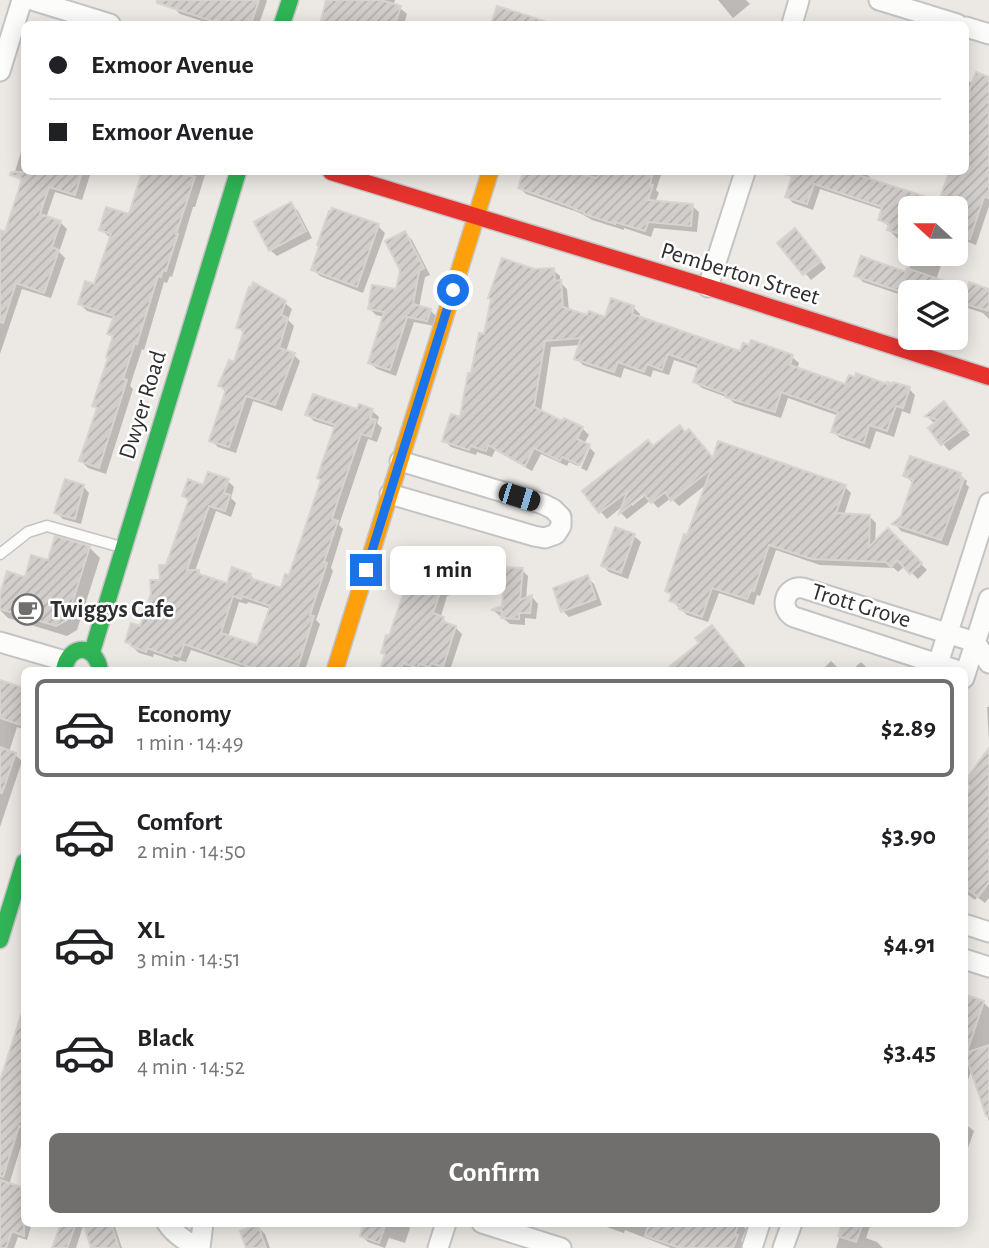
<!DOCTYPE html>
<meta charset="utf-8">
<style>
body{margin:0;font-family:"Alegreya Sans",sans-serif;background:#f2f2f2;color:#202124;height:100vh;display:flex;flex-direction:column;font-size:26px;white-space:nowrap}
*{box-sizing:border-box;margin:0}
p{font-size:23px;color:#757577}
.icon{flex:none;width:38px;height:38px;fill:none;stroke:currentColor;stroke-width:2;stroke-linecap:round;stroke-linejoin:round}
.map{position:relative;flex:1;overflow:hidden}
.drawer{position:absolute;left:21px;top:667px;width:947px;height:560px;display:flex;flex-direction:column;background:#fff;border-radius:10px;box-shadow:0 4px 18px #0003}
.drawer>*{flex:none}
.hud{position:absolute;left:21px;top:21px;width:948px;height:154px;border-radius:10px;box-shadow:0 4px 18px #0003;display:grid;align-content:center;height:154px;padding:0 28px;background:#fff}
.needle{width:46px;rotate:291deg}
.controls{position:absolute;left:898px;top:196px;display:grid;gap:14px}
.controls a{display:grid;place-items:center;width:70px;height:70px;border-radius:10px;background:#fff;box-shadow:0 4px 18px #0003;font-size:35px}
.end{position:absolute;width:32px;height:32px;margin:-16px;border:9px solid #1a73e8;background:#fff;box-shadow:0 0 0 4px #fff}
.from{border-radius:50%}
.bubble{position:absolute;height:49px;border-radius:10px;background:#fff;box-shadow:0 4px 18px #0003;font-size:23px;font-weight:600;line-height:49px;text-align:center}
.car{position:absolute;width:21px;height:42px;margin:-21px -10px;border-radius:9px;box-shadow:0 0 5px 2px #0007;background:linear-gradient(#222 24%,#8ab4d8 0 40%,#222 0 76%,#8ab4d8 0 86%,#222 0)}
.hud b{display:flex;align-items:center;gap:24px;height:66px;font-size:26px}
.hud b+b{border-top:2px solid #e0e0e0}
.hud i{width:18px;height:18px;background:#202124}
ul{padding:12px 0 0;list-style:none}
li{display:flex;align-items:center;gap:21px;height:98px;margin:0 14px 10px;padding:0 14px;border:4px solid transparent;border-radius:10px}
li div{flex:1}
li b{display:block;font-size:26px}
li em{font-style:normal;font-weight:600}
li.current{border-color:#706f6e}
li>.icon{width:63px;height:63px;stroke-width:1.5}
.button{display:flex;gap:14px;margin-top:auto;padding:14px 28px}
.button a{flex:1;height:80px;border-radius:10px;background:#706f6e;color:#fff;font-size:28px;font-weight:600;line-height:80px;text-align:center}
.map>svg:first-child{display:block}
.shadow{fill:#0003;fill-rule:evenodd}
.building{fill:url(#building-hatch);stroke:#d7d4d0;stroke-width:2;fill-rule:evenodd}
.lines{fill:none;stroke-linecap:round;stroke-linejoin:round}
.lane-casing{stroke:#c5c4c5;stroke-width:13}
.street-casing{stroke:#c5c4c5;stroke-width:23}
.fast-casing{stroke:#c5c4c5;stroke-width:19}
.slow-casing{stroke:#c5c4c5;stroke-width:19}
.jam-casing{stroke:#c5c4c5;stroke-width:19}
.lane{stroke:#fcfcfb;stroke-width:10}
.street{stroke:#fcfcfb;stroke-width:19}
.fast{stroke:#30b455;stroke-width:16}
.slow{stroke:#ff9f0a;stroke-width:16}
.jam{stroke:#e5322d;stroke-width:16}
.route{stroke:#1a73e8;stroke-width:9}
.labels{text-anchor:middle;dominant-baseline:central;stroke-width:5;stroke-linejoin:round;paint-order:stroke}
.street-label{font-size:24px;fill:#2e2e2e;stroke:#fff}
.poi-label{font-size:24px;font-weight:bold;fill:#2e2e2e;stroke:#fff;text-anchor:start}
</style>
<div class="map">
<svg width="989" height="1248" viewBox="0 0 989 1248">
<defs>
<pattern id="building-hatch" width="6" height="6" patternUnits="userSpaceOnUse" patternTransform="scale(1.75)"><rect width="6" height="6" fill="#d1cecb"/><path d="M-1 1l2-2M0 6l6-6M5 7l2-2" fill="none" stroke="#b4b1af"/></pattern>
</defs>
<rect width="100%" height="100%" fill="#ece8e4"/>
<!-- shadow -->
<path class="shadow" d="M266,0L267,1L259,24H212L180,14L167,1Z
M328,0H395L393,6L400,8L407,14L404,24H322Z
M718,0H746L750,4L733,18Z
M498,8L544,24H493Z
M989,78V206L976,245L960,239L959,244L956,243V208H910V245L903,243L895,236L889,230L890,227L880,219L883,210L820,189L813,210L793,203L787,196L795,172H821L840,178L843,172H864L870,177L868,180L940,203L951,172H966V81L974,83Z
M24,142V172H91L82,200L55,192L46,218L60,222L67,229L59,252L65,258L51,298L22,289L0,354V234H6L23,182L14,175Z
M139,172H206L195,207H193L172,277L170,276L167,283L164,282L144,350L142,349L130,386L133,389L106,474L88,468L81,461L98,410L94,406L114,339L109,334L114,319L87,311L80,304L95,286L111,238L101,230L130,216L143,175Z
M449,172H471L453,175Z
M525,172L541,177L540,172H616L618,186L624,172H662L656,190L659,193L655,202L692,206L699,212L697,232L654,228L651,237L624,228V230L592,220L580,213L526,194L520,188Z
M291,204L298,211L312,238L277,256L270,250Z
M333,210L378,226L385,233L363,293L320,276L313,269Z
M405,233L412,240L430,275L425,277L419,307L430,310L437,317L434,326L414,322L396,376L377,369L370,363L385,317L376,315L370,309L398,291Z
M801,237L826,268L811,280L780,243Z
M914,254H945L936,280L968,291L989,290V319L983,313L956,304V292H910V298L863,282L856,275L907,274Z
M553,270L560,276V282L567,289L569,311L588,317L606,319L634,308L640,314L639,318L741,353L750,347L752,343L792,357L799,363L797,369L846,387L888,386L909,389L915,395L910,414L902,411L894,437L876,431L870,449L840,438L833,432L839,416L788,398L781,418L734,403L729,398L702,388L695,382L700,369L674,360L669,375L653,370L651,377L624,368L621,378L583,365L576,358L581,345L551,347L541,412L563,424L582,428L589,435L584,444L587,447L578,466L569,462L567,466L541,454L532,471L495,450L492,457L477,452L476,455L451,447L444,440L461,419L472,375L486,336L534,271Z
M285,303L292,309L288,320L294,326L286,352L294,355L300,361L282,411L253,401L236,453L218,447L211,440L227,393L220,386L235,364L245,334L238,327Z
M944,403L970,435L949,451L931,429L938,423L933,422L927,416Z
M372,411L379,417L377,423L382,428L377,442L368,439L339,525L343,529L331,568L333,571L316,620L320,624L306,667L311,670H251L191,650L186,662L179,660L178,662L154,654L153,657L139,653L127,641L141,629L162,581L190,502L184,496L204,487L228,481L234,487L231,498L236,503L231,517L216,511L195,571H198L205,578L228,585L250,575L257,582L282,590L290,577L322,482L319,478L336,428L314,421L307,414ZM239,602L247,604L248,602L271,609L258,648L228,637Z
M590,448L595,453L587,471L581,468Z
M654,448L845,487L851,493L844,515L869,516L876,523L875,543L888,531L927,570L918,579L905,566L898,572L894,568L820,565L776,550L760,596L757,595L754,605L719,593L708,622L687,615L671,600L673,597L667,591L708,483L679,506L671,498L658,508L651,500L627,519L621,513L624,505L607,519L584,492ZM650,488L652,490L632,506V502Z
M960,475L967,481L966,484L969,487L948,546L901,531L895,524L903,517L913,483L905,476Z
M83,486L89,493L81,524L63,519L56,512Z
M634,536L641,542L628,579L609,572L603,566Z
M56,538L90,548L100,558L77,630L67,636L8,618L0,610V600L49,562Z
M473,556L479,562L486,585L447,596L441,616L449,626L456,628L462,634L450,670H381L386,656L383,652L390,638Z
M522,570L528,576L526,599L532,597L538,604L536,619L525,618V625L510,624L494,611L504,607Z
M587,577L594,584L602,605L569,617L563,611Z
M718,634L745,666L740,670H676L673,666L701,643Z
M831,661L840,670H822Z
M861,662L869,670H852Z
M0,681L24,689V729L17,727L9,752L15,755L22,761L0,827Z
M987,707H989V741Z
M989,748V898L985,903L977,897L975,900L967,894L964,898V848L972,787L979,765L977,763Z
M964,996L983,1002L989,1008V1121L972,1068L964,1092Z
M21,1023L24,1024V1136L9,1185L24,1190V1223H32L27,1240L18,1237L14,1248H0V1084Z
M964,1123L974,1131L964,1159Z
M63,1223H84L76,1248H54Z
M85,1223H116L115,1227L122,1248H93Z
M360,1223H404L410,1228L405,1243L389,1238L385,1248L368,1242L362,1236L364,1227Z
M595,1223H740L746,1229L741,1241L743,1243L741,1248H671L625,1230L624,1233Z
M844,1223H871L866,1238L877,1242L883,1248H836Z
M258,1227L265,1234L270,1248H248Z"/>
<!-- building -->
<path class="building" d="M157,0H259L251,24H229L216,20L215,22L157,3Z
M326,0H381L401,6L395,24H320Z
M497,6L544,21V24H491Z
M976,72L989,77V198L984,197L970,239L956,234V208H910V237L887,230L889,224L878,220L882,207L814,184L807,204L785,197L792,176L785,174L786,172H863L861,176L939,201L949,172H966V99Z
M11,172H82L75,195L49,187L40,214L61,221L52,247L59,250L50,276L44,293L16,283L3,323L0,322V230L5,232L22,179L10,175Z
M142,172H178L195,177L176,234H178L166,271L163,270L161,277L158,276L137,344L135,343L123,379L127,380L99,468L79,461L97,408L92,406L108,358L106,357L113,336L107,334L114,316L78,304L85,281L94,284L111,234L99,230L106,207L129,214Z
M523,172H575L596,178L603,172H653L650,184L653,185L648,200L693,204L691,226L648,222L645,231L615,222V224L584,214V212L574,209V208L518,188Z
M291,202L306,231L269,251L254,222Z
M332,208L379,224L357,287L311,270L319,246L317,245L329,211H331Z
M795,228L821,261L803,275L777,243Z
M405,231L424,268L419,271L413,304L431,309L427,321L407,317L390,370L368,363L384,312L368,309L372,285L396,289L400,270L385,241Z
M861,256L906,272L907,268L967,289L969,282L989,289V311L962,303L966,292H902L854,276Z
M502,258L534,269L554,268L555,281L561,280L563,307L587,315L589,311L605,317L611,298L634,306L632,314L740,351L743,343L749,345L751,340L793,355L790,365L845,384L849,375L855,377L856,373L887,384V382L893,384V382L910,387L903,408L896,406L887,431L869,425L864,443L831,432L838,412L781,392L775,412L725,397L726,394L693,382L699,365L668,354L662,370L647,364L644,372L618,362L614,372L574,359L581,338L545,341L534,407L562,421L564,418L583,427L577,439L590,445L580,465L562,457L560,461L534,448L525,466L488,445L486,451L471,446L469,450L442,441L451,414L460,417L468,373H471L479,333L484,334L491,299L488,298Z
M253,282L286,301L281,315L288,318L279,348L295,353L275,405L246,396L229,447L209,441L226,389L218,386L229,360L234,362L244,330L236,328L249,287L251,288Z
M313,394L357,409L359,404L373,409L370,418L376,420L371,437L361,434L338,500L332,519L338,521L324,562L327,563L310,615L314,616L297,670H249L250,667L184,644L180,657L172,654V657L147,648L146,652L131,646V644L125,642L131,623L140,626L151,594L150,580H160L159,565H166L189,499L182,496L188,479L203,485L208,472L229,479L224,493L230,495L225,511L209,506L187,570H199V574L227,583L232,567L251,574L250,578L281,588L285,574L289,575L307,522L321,480L317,478L335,425L305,415ZM233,596L241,599L242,596L270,606L257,645L221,633Z
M944,401L967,430L963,429L941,445L928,428L938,420L925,416Z
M680,425L685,432L689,429L713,458L718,441L846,485L836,513L870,515L869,547L888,528L922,563L910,574L897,560L891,567L886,562L812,559L769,545L754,591L751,590L747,599L712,588L702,617L679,609L680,605L669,601L672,594L665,591L684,534L687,535L711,469L671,501L665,492L651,503L644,494L619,514L627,492L599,513L582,491L648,440L653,446Z
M910,456L961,473L960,478L964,479L941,540L892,524L901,516L913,480L903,476Z
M65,479L84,485L75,519L54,513Z
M615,527L635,534L621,573L601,566Z
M55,536L90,546L67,620L56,626L0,609V594L7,571L25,577L31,555L48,560Z
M473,554L480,579L441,590L433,613L444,617L442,621L456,626L443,667L431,663L430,667L419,664L418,668L403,663L400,670H380L385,654L381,653L386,635L389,636L411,571Z
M505,567L523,568L520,600L532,595L530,613H519V619L501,618L502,611L491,610L502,606Z
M588,575L596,599L561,612L553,588Z
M712,625L739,659L726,670H665L699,643L695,638Z
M0,680L24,688V726L0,718Z
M0,747L16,753L2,793H0Z
M989,748V882L978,897L964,887V795L971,787L964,782Z
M964,994L984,1001L967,1052H964Z
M21,1015H24V1128L19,1126L3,1177L0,1176V1081Z
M989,1045V1116H986L965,1053Z
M0,1180L24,1188V1236L12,1231L6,1248H0Z
M61,1223H76L67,1248H52Z
M83,1223H111L119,1248H91Z
M364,1223H386L379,1243L360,1236Z
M649,1223H739L735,1234L738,1235L733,1248H680L645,1236Z
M842,1223H863L856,1242L838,1236Z
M258,1225L266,1248H246L240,1231Z"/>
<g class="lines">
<defs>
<path id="lane" d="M0,554L28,532L47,526L121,547"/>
<path id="street" d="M32,0L110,24
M879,0L957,24
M792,24L799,0
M966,27L989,34
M0,71L22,0
M708,287L745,172
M390,494L534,536L545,538L556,534L561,526V517L553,509L543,504L400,461
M0,642L65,661
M936,670L989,503
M956,670L794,617C778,609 785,585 803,588L975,642L989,663
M964,678L989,599
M964,924L989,932
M964,959L989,967
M167,1223C175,1235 186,1241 199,1248
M482,1223L561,1248
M200,1248L203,1223
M438,1248L446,1223
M752,1248L760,1223
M783,1248L792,1223"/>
<path id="fast" d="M282,24L290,0
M92,652L238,172
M64,670C69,643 95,643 100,670
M0,940L24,862"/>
<path id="slow" d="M335,670L490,172"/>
<path id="jam" d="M331,172L708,287L989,377"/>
</defs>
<!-- lane casing -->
<use href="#lane" class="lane-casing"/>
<!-- street casing -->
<use href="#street" class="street-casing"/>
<!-- fast casing -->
<use href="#fast" class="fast-casing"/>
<!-- slow casing -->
<use href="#slow" class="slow-casing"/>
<!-- jam casing -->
<use href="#jam" class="jam-casing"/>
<!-- lane -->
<use href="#lane" class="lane"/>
<!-- street -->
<use href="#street" class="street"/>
<!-- fast -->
<use href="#fast" class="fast"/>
<!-- slow -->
<use href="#slow" class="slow"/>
<!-- jam -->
<use href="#jam" class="jam"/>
</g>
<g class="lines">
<!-- route -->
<path class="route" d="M366,570L453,290"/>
</g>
<!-- icons -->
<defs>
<symbol id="cafe-ring" viewBox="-11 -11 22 22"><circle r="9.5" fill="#fff" stroke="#706f6e" stroke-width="1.5"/><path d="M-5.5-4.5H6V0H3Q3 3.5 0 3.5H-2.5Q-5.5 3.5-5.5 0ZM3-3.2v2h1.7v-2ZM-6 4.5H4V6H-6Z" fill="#706f6e"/></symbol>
</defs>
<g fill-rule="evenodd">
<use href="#cafe-ring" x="10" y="592" width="35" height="35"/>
</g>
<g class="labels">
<!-- street labels -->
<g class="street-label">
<text transform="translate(740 274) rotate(17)">Pemberton Street</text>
<text transform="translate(143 405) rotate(-73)">Dwyer Road</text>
<text transform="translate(861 606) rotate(17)">Trott Grove</text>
</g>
<!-- poi labels -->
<g class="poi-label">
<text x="50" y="610">Twiggys Cafe</text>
</g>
</g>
</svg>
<div class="controls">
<a><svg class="needle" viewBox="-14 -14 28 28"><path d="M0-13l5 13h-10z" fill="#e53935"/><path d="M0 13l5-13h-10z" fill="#757577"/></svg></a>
<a><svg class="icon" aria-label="layers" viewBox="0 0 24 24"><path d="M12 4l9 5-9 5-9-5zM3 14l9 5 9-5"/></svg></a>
</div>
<i class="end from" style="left:453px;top:290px"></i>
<i class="end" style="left:366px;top:570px"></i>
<div class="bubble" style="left:390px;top:546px;width:116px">1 min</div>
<i class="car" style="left:519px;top:497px;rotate:107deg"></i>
<div class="hud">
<b><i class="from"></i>Exmoor Avenue</b>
<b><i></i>Exmoor Avenue</b>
</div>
<section class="drawer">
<ul>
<li class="current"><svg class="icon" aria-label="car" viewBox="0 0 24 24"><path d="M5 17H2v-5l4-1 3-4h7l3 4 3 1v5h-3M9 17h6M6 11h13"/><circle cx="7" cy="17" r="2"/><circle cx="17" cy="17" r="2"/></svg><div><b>Economy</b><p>1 min · 14:49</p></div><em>$2.89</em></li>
<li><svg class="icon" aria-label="car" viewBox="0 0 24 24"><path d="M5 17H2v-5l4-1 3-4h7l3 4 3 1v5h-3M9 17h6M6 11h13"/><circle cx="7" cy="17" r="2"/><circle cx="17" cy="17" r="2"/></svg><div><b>Comfort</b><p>2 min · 14:50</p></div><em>$3.90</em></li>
<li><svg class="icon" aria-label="car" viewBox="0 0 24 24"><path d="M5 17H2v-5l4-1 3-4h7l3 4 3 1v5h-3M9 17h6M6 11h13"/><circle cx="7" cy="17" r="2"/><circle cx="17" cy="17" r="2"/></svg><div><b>XL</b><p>3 min · 14:51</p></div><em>$4.91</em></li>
<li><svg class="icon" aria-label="car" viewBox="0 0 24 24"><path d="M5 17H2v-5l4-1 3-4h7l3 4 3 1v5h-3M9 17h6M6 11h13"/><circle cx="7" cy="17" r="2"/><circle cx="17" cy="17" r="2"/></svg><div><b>Black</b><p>4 min · 14:52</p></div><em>$3.45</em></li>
</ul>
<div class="button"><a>Confirm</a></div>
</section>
</div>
